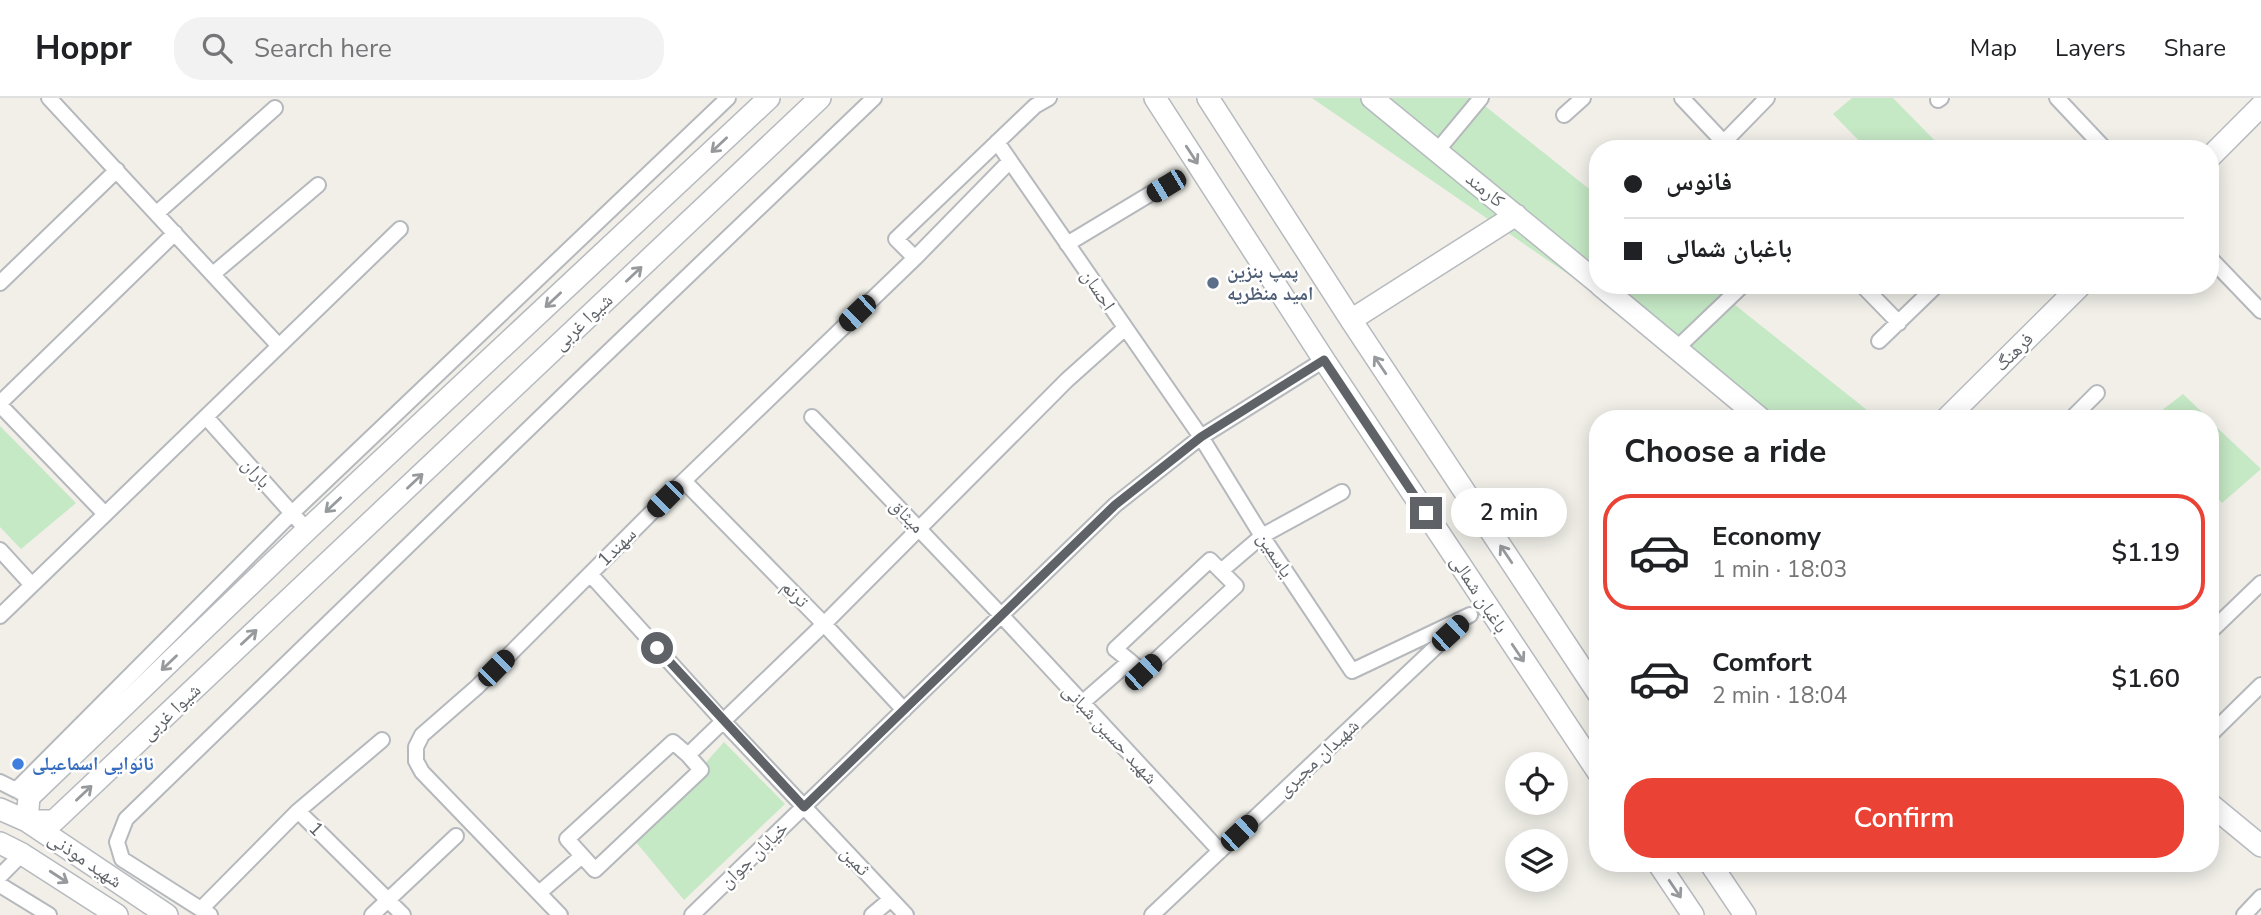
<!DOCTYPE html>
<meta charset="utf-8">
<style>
body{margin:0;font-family:"Nunito Sans","Noto Naskh Arabic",sans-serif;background:#f2f2f2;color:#202124;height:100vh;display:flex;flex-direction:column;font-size:26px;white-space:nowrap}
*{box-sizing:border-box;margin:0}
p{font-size:23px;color:#757577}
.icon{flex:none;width:38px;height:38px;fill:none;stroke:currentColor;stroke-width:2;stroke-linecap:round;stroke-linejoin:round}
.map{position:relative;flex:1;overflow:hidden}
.sheet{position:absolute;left:1589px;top:312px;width:630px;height:462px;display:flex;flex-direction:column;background:#fff;border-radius:28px;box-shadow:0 4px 18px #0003}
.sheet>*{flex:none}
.banner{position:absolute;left:1589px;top:42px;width:630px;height:154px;border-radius:28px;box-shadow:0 4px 18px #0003;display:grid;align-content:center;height:154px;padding:0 35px;background:#fff}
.buttons{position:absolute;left:1505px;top:654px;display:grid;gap:14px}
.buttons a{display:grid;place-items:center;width:63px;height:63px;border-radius:50%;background:#fff;box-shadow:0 4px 18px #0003;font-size:35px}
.end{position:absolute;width:32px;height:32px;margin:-16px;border:9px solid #5f6368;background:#fff;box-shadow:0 0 0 4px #fff}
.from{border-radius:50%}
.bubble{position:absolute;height:49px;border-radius:24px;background:#fff;box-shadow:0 4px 18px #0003;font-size:23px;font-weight:600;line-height:49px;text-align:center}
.car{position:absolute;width:21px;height:42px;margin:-21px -10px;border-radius:9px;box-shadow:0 0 5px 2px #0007;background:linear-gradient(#222 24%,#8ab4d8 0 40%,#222 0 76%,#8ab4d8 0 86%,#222 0)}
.banner b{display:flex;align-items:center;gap:24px;height:66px;font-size:26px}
.banner b+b{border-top:2px solid #e0e0e0}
.banner i{width:18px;height:18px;background:#202124}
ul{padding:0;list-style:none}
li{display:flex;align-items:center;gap:21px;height:116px;margin:0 14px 10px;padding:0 21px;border:4px solid transparent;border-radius:28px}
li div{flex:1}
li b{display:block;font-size:26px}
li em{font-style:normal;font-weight:600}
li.on{border-color:#ea4335}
li>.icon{width:63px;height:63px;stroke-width:1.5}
h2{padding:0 35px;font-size:32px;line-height:84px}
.primary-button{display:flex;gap:14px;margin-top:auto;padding:14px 35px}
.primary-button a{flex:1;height:80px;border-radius:28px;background:#ea4335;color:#fff;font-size:28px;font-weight:600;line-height:80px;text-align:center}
header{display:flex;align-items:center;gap:42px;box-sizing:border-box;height:98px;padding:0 35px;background:#fff;border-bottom:2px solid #e0e0e0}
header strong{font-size:33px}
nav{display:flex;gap:38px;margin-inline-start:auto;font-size:24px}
.search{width:490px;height:63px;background:#f2f2f2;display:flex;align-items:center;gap:18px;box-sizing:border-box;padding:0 24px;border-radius:28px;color:#757577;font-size:26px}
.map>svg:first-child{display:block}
.green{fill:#c5e8c5}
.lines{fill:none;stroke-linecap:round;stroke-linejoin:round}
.street-casing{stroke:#b5b8bc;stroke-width:18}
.secondary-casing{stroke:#b6babf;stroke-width:24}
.street{stroke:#fff;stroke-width:14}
.secondary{stroke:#fff;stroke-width:21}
.oneway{stroke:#979a9d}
.route{stroke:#5f6368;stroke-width:9}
.service-dot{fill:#5c6f8a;stroke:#fff;stroke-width:2.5}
.shop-dot{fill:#3f7fe0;stroke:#fff;stroke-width:2.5}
.labels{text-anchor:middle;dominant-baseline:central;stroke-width:5;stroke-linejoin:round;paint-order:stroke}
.street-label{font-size:19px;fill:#5f6368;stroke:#fff}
.service-label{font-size:19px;font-weight:bold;fill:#4e5e75;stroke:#fff;text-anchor:start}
.shop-label{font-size:19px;font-weight:bold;fill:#366cbe;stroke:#fff;text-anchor:start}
</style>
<header>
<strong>Hoppr</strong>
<div class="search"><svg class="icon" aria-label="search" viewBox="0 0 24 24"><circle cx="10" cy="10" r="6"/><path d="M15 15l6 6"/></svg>Search here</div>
<nav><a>Map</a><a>Layers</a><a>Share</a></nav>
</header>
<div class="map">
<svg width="2261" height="817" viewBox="0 0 2261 817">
<rect width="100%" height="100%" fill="#f1efe8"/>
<!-- green -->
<path class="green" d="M1312,0H1475L1598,98V187H1710L1877,320H1777Z
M1852,0H1893L1943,51H1867L1833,16Z
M2183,296L2208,320H2152Z
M2210,323L2261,371L2222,405L2210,392Z
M0,328L76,405L21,451L0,429Z
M724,644L785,706L684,802L636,744Z"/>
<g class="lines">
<defs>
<path id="street" d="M49,0L279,248
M1682,0L1730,51
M2057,0L2105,51
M1938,2L1941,0
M1564,17L1583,0
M997,44L1201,339L1262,438L1352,573L1470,517
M1724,44L1767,0
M1437,53L1481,0
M157,115L275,10
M1067,146L1165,87
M915,160L896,141L1035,8L1049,0
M2210,160L2261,213
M213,176L318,87
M0,185L117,72
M1862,187L1899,225
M1879,243L1937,187
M1676,251L1743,187
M0,305L175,135
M0,307L105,416
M206,319L307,432
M812,319L1002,518L1220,753
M2072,320L2097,295
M684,383L824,526L904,612
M0,452L32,487
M1221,473L1262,438L1342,394
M590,476L724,624L906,817
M0,518L400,131
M2210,534L2261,485
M1082,605L1130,563L1143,574L1236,488L1210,462L1115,551L1130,563
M2210,637L2261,587
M688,657L701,672L595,772L567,741L673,644L688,657L824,526L1067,282L1124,231
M0,684L24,696
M16,692L292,415L728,0
M298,713L382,642
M0,778L22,756
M0,787L49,817
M539,795L582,758
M201,811L298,713L403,817
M210,817L122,761L117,744L126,721L578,283L874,0
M372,817L456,738
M560,817L422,674L416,663V649L422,637L477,589L665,401L915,160L1010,63
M692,817L1115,407L1201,339L1324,262
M872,817L891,801
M1152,817L1459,527
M2244,817L2261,799"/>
<path id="secondary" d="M769,0L307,432L29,699L27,723H54L820,0
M1155,0L1324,262L1598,674
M1208,0L1351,222L1598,595
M1372,0L1598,185
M2210,59L2261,8
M1600,187L1760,320
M1351,222L1516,117
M1947,320L2081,187
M2210,706L2261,748
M0,711L27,723L167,817
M0,745L22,756L117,817
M1658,765L1693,817
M1710,765L1745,817"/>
</defs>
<!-- street casing -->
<use href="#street" class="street-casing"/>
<!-- secondary casing -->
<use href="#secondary" class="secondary-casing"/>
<!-- street -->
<use href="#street" class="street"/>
<!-- secondary -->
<use href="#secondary" class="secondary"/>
</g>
<!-- one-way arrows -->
<defs><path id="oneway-shaft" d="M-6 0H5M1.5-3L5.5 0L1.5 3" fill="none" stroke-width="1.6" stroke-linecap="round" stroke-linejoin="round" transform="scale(1.75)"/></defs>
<g class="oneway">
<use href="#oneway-shaft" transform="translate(719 47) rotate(137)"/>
<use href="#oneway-shaft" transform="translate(1192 57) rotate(57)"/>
<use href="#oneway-shaft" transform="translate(634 176) rotate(-43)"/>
<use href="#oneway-shaft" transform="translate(553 202) rotate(137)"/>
<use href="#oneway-shaft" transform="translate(1380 267) rotate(-124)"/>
<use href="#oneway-shaft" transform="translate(415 383) rotate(-43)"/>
<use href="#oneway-shaft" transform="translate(333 407) rotate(137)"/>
<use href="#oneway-shaft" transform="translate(1506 456) rotate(-124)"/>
<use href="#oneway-shaft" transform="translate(249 539) rotate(-43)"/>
<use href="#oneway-shaft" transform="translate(1518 555) rotate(56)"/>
<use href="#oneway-shaft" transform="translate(169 565) rotate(136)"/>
<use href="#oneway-shaft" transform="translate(84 695) rotate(-43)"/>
<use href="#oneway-shaft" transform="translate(59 779) rotate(33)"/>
<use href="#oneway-shaft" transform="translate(1675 791) rotate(56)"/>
</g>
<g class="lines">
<!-- route -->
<path class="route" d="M657,550L804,709L1115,407L1201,339L1324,262L1426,415"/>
</g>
<!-- markers -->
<circle class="service-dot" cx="1213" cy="185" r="7"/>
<circle class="shop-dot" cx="18" cy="666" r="7"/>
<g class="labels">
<!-- street labels -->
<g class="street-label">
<text transform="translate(1485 92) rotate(39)">کارمند</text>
<text transform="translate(1098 192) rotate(56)">احسان</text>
<text transform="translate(583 224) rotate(-43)">شیوا غربی</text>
<text transform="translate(2014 254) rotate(-45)">فرهنگ</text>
<text transform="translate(256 375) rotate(48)">باران</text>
<text transform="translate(907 418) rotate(46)">میثاق</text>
<text transform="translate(617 449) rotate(-45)">1سهند</text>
<text transform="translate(1275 457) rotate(57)">یاسمین</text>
<text transform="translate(795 496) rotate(45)">ترنم</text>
<text transform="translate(1479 496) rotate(57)">باغبان شمالی</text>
<text transform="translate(171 614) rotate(-43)">شیوا غربی</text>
<text transform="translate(1110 636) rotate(47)">شهید حسین شبانی</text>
<text transform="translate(1318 660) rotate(-43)">شهیدان مجیری</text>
<text transform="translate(316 731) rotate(45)">1</text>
<text transform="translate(754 757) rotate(-44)">خیابان جوان</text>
<text transform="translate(85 762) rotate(34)">شهید موذنی</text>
<text transform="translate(855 763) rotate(47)">ثمین</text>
</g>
<!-- service labels -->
<g class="service-label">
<text x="1227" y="174">پمپ بنزین<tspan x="1227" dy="22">امید منظریه</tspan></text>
</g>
<!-- shop labels -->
<g class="shop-label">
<text x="32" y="666">نانوایی اسماعیلی</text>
</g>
</g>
</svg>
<div class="buttons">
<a><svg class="icon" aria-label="locate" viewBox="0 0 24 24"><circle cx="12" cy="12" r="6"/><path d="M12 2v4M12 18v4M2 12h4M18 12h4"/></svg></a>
<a><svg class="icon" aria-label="layers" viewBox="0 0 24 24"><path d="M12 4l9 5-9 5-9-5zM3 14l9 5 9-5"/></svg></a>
</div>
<i class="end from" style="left:657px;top:550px"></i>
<i class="end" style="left:1426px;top:415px"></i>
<div class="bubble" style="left:1451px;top:390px;width:116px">2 min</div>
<i class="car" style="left:1166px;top:88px;rotate:239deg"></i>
<i class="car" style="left:857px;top:215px;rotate:226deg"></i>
<i class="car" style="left:665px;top:401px;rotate:225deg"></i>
<i class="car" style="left:1450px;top:535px;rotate:47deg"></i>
<i class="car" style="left:496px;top:570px;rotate:45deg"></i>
<i class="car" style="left:1143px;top:574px;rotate:47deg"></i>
<i class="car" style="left:1239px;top:735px;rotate:47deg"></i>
<div class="banner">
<b><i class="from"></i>فانوس</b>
<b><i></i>باغبان شمالی</b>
</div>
<section class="sheet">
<h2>Choose a ride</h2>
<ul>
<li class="on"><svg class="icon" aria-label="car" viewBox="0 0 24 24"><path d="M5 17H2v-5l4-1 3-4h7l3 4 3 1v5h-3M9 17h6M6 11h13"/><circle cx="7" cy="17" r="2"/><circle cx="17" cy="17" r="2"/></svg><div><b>Economy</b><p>1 min · 18:03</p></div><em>$1.19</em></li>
<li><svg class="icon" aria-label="car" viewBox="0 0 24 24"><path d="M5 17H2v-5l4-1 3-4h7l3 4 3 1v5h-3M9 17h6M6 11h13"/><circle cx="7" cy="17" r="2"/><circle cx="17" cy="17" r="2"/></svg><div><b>Comfort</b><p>2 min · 18:04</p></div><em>$1.60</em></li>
</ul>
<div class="primary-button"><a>Confirm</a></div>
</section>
</div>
